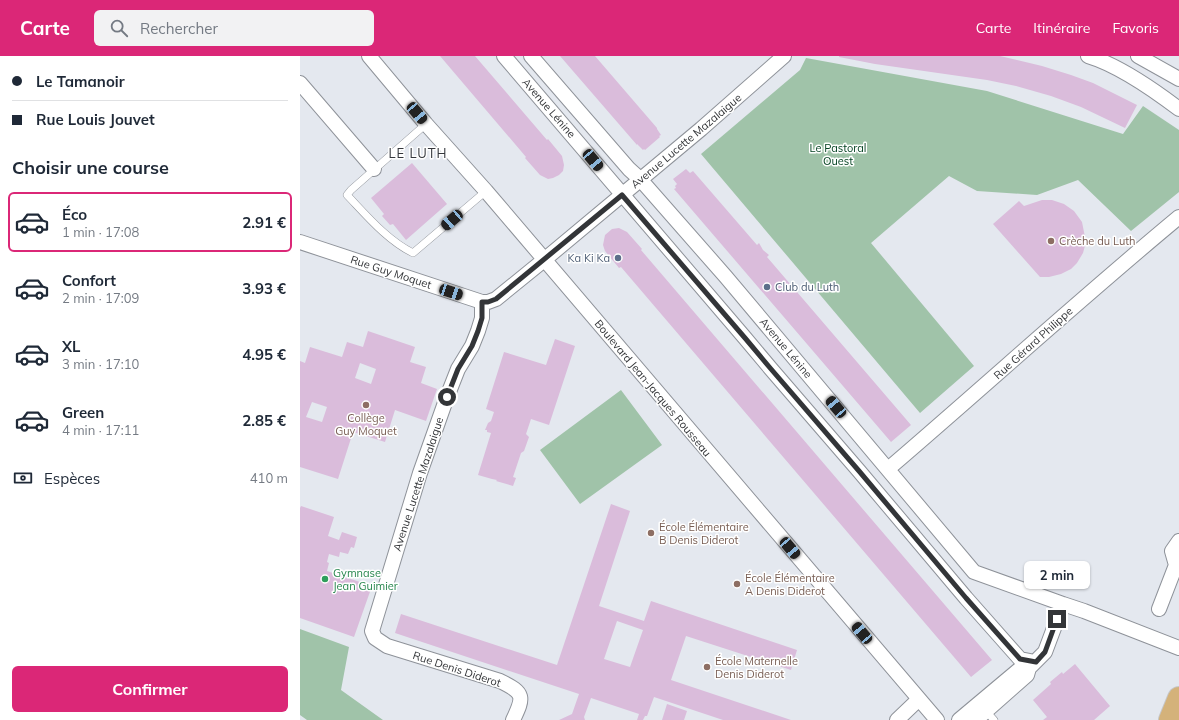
<!DOCTYPE html>
<html lang="fr">
<meta charset="utf-8">
<style>
body{margin:0;font-family:Mulish,sans-serif;background:#f2f2f3;color:#1f2937;height:100vh;display:flex;flex-direction:column;font-size:15px;white-space:nowrap}
*{box-sizing:border-box;margin:0}
p{font-size:13px;color:#747a83}
.icon{flex:none;width:22px;height:22px;fill:none;stroke:currentColor;stroke-width:2;stroke-linecap:round;stroke-linejoin:round}
.map{position:relative;flex:1;overflow:hidden}
.sheet{display:flex;flex-direction:column;background:#fff;width:300px}
.sheet>*{flex:none}
.hud{display:grid;align-content:center;height:88px;padding:0 12px;background:#fff}
.end{position:absolute;width:18px;height:18px;margin:-9px;border:5px solid #333538;background:#fff;box-shadow:0 0 0 2px #fff}
.from{border-radius:50%}
.bubble{position:absolute;height:28px;border-radius:6px;background:#fff;box-shadow:0 1px 3px #0004;font-size:13px;font-weight:700;line-height:28px;text-align:center}
.car{position:absolute;width:12px;height:24px;margin:-12px -6px;border-radius:5px;box-shadow:0 0 3px 1px #0007;background:linear-gradient(#222 24%,#8ab4d8 0 40%,#222 0 76%,#8ab4d8 0 86%,#222 0)}
.hud b{display:flex;align-items:center;gap:14px;height:38px;font-size:15px}
.hud b+b{border-top:1px solid #e0e1e3}
.hud i{width:10px;height:10px;background:#1f2937}
ul{padding:0;list-style:none}
li{display:flex;align-items:center;gap:12px;height:60px;margin:0 8px 6px;padding:0 4px;border:2px solid transparent;border-radius:6px}
li div{flex:1}
li b{display:block;font-size:15px}
li em{font-style:normal;font-weight:700}
li.on{border-color:#db2777}
li>.icon{width:36px;height:36px;stroke-width:1.5}
h2{padding:0 12px;font-size:18px;line-height:48px}
.pay{display:flex;align-items:center;gap:10px;height:44px;padding:0 12px;font-size:15px}
.pay p{margin-inline-start:auto}
.button{display:flex;gap:8px;margin-top:auto;padding:8px 12px}
.button a{flex:1;height:46px;border-radius:6px;background:#db2777;color:#fff;font-size:16px;font-weight:700;line-height:46px;text-align:center}
header{display:flex;align-items:center;gap:24px;box-sizing:border-box;height:56px;padding:0 20px;background:#db2777;color:#fff}
header strong{font-size:19px}
nav{display:flex;gap:22px;margin-inline-start:auto;font-size:14px}
.search{width:280px;height:36px;background:#f2f2f3;display:flex;align-items:center;gap:10px;box-sizing:border-box;padding:0 14px;border-radius:6px;color:#747a83;font-size:15px}
main{display:flex;flex:1;min-height:0}
.map>svg:first-child{display:block}
.green{fill:#a0c3a9}
.building{fill:#dabcdb;fill-rule:evenodd}
.lines{fill:none;stroke-linecap:round;stroke-linejoin:round}
.lane-casing{stroke:#8e9299;stroke-width:8}
.street-casing{stroke:#8e9299;stroke-width:16}
.primary-casing{stroke:#c6c6c7;stroke-width:24}
.lane{stroke:#fff;stroke-width:7}
.street{stroke:#fff;stroke-width:14}
.primary{stroke:#d4b27a;stroke-width:22}
.route{stroke:#333538;stroke-width:5}
.education-dot{fill:#8d6e63;stroke:#fff;stroke-width:1.5}
.service-dot{fill:#5c6f8a;stroke:#fff;stroke-width:1.5}
.leisure-dot{fill:#2e9e5b;stroke:#fff;stroke-width:1.5}
.labels{text-anchor:middle;dominant-baseline:central;stroke-width:3;stroke-linejoin:round;paint-order:stroke}
.street-label{font-size:11px;fill:#333538;stroke:#fff}
.park-label{font-size:11px;fill:#034221;stroke:#fff}
.education-label{font-size:11px;fill:#785e54;stroke:#fff;text-anchor:start}
.service-label{font-size:11px;fill:#4e5e75;stroke:#fff;text-anchor:end}
.leisure-label{font-size:11px;fill:#27864d;stroke:#fff;text-anchor:start}
.quarter-label{font-size:13px;letter-spacing:1px;fill:#34373c;stroke:#fff}
</style>
<header>
<strong>Carte</strong>
<div class="search"><svg class="icon" aria-label="search" viewBox="0 0 24 24"><circle cx="10" cy="10" r="6"/><path d="M15 15l6 6"/></svg>Rechercher</div>
<nav><a>Carte</a><a>Itinéraire</a><a>Favoris</a></nav>
</header>
<main>
<section class="sheet">
<div class="hud">
<b><i class="from"></i>Le Tamanoir</b>
<b><i></i>Rue Louis Jouvet</b>
</div>
<h2>Choisir une course</h2>
<ul>
<li class="on"><svg class="icon" aria-label="car" viewBox="0 0 24 24"><path d="M5 17H2v-5l4-1 3-4h7l3 4 3 1v5h-3M9 17h6M6 11h13"/><circle cx="7" cy="17" r="2"/><circle cx="17" cy="17" r="2"/></svg><div><b>Éco</b><p>1 min · 17:08</p></div><em>2.91 €</em></li>
<li><svg class="icon" aria-label="car" viewBox="0 0 24 24"><path d="M5 17H2v-5l4-1 3-4h7l3 4 3 1v5h-3M9 17h6M6 11h13"/><circle cx="7" cy="17" r="2"/><circle cx="17" cy="17" r="2"/></svg><div><b>Confort</b><p>2 min · 17:09</p></div><em>3.93 €</em></li>
<li><svg class="icon" aria-label="car" viewBox="0 0 24 24"><path d="M5 17H2v-5l4-1 3-4h7l3 4 3 1v5h-3M9 17h6M6 11h13"/><circle cx="7" cy="17" r="2"/><circle cx="17" cy="17" r="2"/></svg><div><b>XL</b><p>3 min · 17:10</p></div><em>4.95 €</em></li>
<li><svg class="icon" aria-label="car" viewBox="0 0 24 24"><path d="M5 17H2v-5l4-1 3-4h7l3 4 3 1v5h-3M9 17h6M6 11h13"/><circle cx="7" cy="17" r="2"/><circle cx="17" cy="17" r="2"/></svg><div><b>Green</b><p>4 min · 17:11</p></div><em>2.85 €</em></li>
</ul>
<div class="pay"><svg class="icon" aria-label="cash" viewBox="0 0 24 24"><path d="M3 7h18v10H3z"/><circle cx="12" cy="12" r="2"/></svg>Espèces<p>410 m</p></div>
<div class="button"><a>Confirmer</a></div>
</section>
<div class="map">
<svg width="879" height="664" viewBox="0 0 879 664">
<rect width="100%" height="100%" fill="#e4e8ef"/>
<!-- green -->
<path class="green" d="M506,2L687,35L823,78L843,50L879,74V136L831,175L778,124L737,139L677,135L649,120L571,187L674,310L620,357L401,98L500,14Z
M321,334L362,389L280,448L240,394Z
M0,573L49,591L41,634L83,664H7L0,659Z"/>
<!-- building -->
<path class="building" d="M140,0H175L247,84L248,83L262,100L264,109L263,115L259,119L253,122L248,123L240,119L225,102L226,101Z
M260,0H295L357,72V73L361,79L359,80L360,81L345,94L344,93L343,94L337,88V89Z
M539,0H700L742,10L771,19L793,27L837,49L825,72L781,51L751,40L716,30L687,24L575,8L539,1Z
M112,107L147,148L106,184L93,168L90,169L82,160L84,158L71,142Z
M386,113L390,117L393,115L457,189L459,187L463,194L469,199L467,201L611,369L591,386L374,133L376,132L375,130L377,128L373,123Z
M742,144H752L764,148L774,155L782,166L786,186L783,197L777,207L771,213L761,218L749,221H740L693,168L719,145L724,150Z
M319,172L327,176L342,193L341,194L692,604L671,621L321,211L319,212L305,195L303,189L305,179L312,173Z
M68,275L115,291L110,306L126,311L121,327L137,333L126,365L95,354L85,386L53,376L38,423L0,411V305L5,307L10,291L42,301L47,286L63,291ZM60,307L76,313L71,328L55,322ZM12,346L27,351L22,366L6,361Z
M255,283L275,290L249,369L231,363L226,378L229,381L224,395L221,397L213,421L216,422L213,430L196,425L197,424L192,423L178,419L191,377L187,376V374H185L188,367L191,365L194,356L186,353L204,296L246,309Z
M311,448L330,455L299,550L344,565L351,545L497,594L491,614L386,580L371,624L491,664H423L354,641L347,660H345L343,664H337L339,658L291,642L284,661L285,664H259L272,658L279,638L95,577L101,558L257,609ZM317,565L343,574L330,611L304,603Z
M1,450L34,461L28,480L39,484L42,476L57,481L54,492L51,491L48,498L40,496L39,501L29,498L27,506L29,507L27,515L72,530L54,581L0,562V452Z
M775,608L810,650L794,664H743L747,661L733,644L751,628L750,626L762,616L763,618Z
M367,648L387,655L384,664H362Z"/>
<g class="lines">
<defs>
<path id="lane" d="M126,68L51,134L47,139C67,160 87,184 113,197L186,135
M686,655L694,664"/>
<path id="street" d="M69,0L126,68L186,135L637,664
M204,0L445,282L471,313L559,415L666,542L720,603L735,606
M231,0L329,113L340,123L426,221L674,516L763,548L784,555L879,592
M788,0C818,9 854,34 879,53
M838,0L879,23
M0,27L74,113
M0,186L182,246
M588,413C685,330 780,243 879,161
M859,553L876,509L872,495L879,485
M213,664C224,641 225,637 200,625L87,590L75,582L72,575L120,417L147,341L158,313L172,290L178,275L182,262V246H188L196,243L244,204L401,73L484,0
M597,664L619,643
M659,664L721,612H729
M676,664L727,619L729,612L745,596L763,548"/>
<path id="primary" d="M870,664L879,642"/>
</defs>
<!-- lane casing -->
<use href="#lane" class="lane-casing"/>
<!-- street casing -->
<use href="#street" class="street-casing"/>
<!-- primary casing -->
<use href="#primary" class="primary-casing"/>
<!-- lane -->
<use href="#lane" class="lane"/>
<!-- street -->
<use href="#street" class="street"/>
<!-- primary -->
<use href="#primary" class="primary"/>
</g>
<g class="lines">
<!-- route -->
<path class="route" d="M147,341L158,313L172,290L178,275L182,262V246H188L196,243L322,139L445,282L471,313L559,415L666,542L720,603L736,606L745,596L757,563"/>
</g>
<!-- markers -->
<g class="education-dot">
<circle cx="751" cy="185" r="4"/>
<circle cx="66" cy="349" r="4"/>
<circle cx="351" cy="477" r="4"/>
<circle cx="437" cy="528" r="4"/>
<circle cx="407" cy="611" r="4"/>
</g>
<g class="service-dot">
<circle cx="318" cy="202" r="4"/>
<circle cx="467" cy="231" r="4"/>
</g>
<circle class="leisure-dot" cx="25" cy="523" r="4"/>
<g class="labels">
<!-- street labels -->
<g class="street-label">
<text transform="translate(249 52) rotate(49)">Avenue Lénine</text>
<text transform="translate(386 85) rotate(-40)">Avenue Lucette Mazalaigue</text>
<text transform="translate(91 216) rotate(18)">Rue Guy Moquet</text>
<text transform="translate(733 287) rotate(-42)">Rue Gérard Philippe</text>
<text transform="translate(486 292) rotate(50)">Avenue Lénine</text>
<text transform="translate(353 332) rotate(50)">Boulevard Jean-Jacques Rousseau</text>
<text transform="translate(118 428) rotate(-72)">Avenue Lucette Mazalaigue</text>
<text transform="translate(157 613) rotate(18)">Rue Denis Diderot</text>
</g>
<!-- park labels -->
<g class="park-label">
<text x="538" y="92">Le Pastoral<tspan x="538" dy="13">Ouest</tspan></text>
</g>
<!-- education labels -->
<g class="education-label">
<text x="759" y="185">Crèche du Luth</text>
<text x="66" y="362" text-anchor="middle">Collège<tspan x="66" dy="13">Guy Moquet</tspan></text>
<text x="359" y="471">École Élémentaire<tspan x="359" dy="13">B Denis Diderot</tspan></text>
<text x="445" y="522">École Élémentaire<tspan x="445" dy="13">A Denis Diderot</tspan></text>
<text x="415" y="605">École Maternelle<tspan x="415" dy="13">Denis Diderot</tspan></text>
</g>
<!-- service labels -->
<g class="service-label">
<text x="310" y="202">Ka Ki Ka</text>
<text x="475" y="231" text-anchor="start">Club du Luth</text>
</g>
<!-- leisure labels -->
<g class="leisure-label">
<text x="33" y="517">Gymnase<tspan x="33" dy="13">Jean Guimier</tspan></text>
</g>
<!-- quarter labels -->
<g class="quarter-label">
<text x="118" y="97">LE LUTH</text>
</g>
</g>
</svg>
<i class="end from" style="left:147px;top:341px"></i>
<i class="end" style="left:757px;top:563px"></i>
<div class="bubble" style="left:724px;top:505px;width:66px">2 min</div>
<i class="car" style="left:117px;top:57px;rotate:140deg"></i>
<i class="car" style="left:293px;top:104px;rotate:140deg"></i>
<i class="car" style="left:152px;top:164px;rotate:229deg"></i>
<i class="car" style="left:151px;top:236px;rotate:108deg"></i>
<i class="car" style="left:536px;top:351px;rotate:320deg"></i>
<i class="car" style="left:490px;top:492px;rotate:140deg"></i>
<i class="car" style="left:562px;top:577px;rotate:320deg"></i>
</div>
</main>
